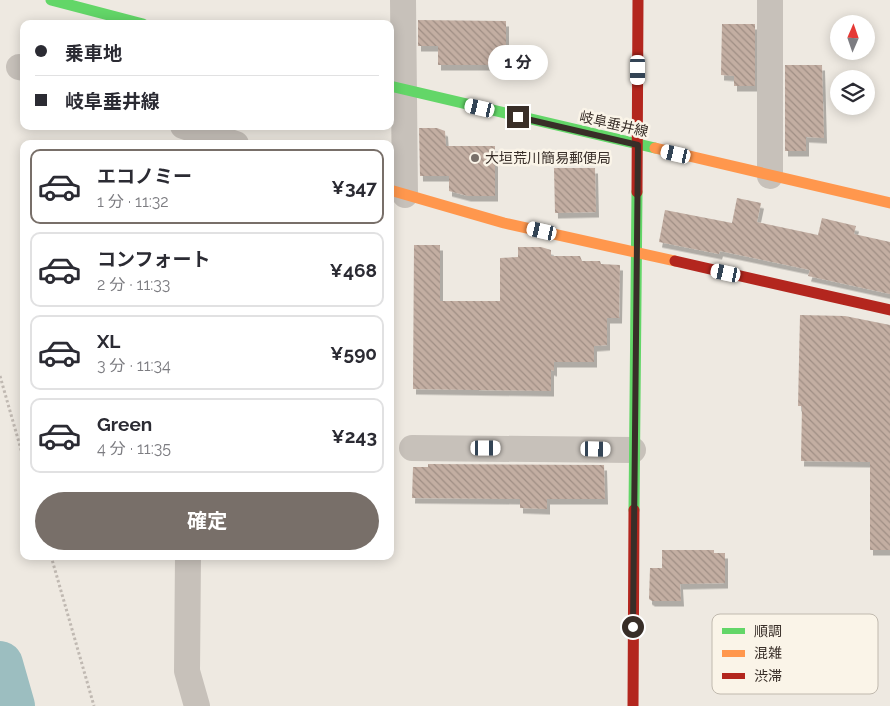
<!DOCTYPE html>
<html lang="ja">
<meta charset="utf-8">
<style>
body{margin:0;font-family:Raleway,"Noto Sans JP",sans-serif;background:#f2f2f3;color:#2b2b33;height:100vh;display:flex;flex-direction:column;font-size:19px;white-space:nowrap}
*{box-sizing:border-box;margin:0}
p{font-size:16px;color:#7c7c81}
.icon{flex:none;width:28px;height:28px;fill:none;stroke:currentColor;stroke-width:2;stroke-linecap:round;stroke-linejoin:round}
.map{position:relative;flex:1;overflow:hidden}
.details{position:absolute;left:20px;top:140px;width:374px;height:420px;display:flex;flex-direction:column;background:#fff;border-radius:10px;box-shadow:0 2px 12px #0003}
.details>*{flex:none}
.guide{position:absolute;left:20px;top:20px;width:374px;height:110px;border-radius:10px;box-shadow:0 2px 12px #0003;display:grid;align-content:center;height:110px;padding:0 15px;background:#fff}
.needle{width:32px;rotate:2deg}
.buttons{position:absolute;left:830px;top:15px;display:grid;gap:10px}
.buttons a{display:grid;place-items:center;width:45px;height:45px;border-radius:50%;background:#fff;box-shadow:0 2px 12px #0003;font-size:25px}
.end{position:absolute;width:22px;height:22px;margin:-11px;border:6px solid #382e28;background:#fff;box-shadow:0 0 0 2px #fff}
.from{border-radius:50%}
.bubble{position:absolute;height:35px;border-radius:18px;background:#fff;box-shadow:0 2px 12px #0003;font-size:16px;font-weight:700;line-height:35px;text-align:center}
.car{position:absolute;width:15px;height:30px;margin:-15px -8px;border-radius:6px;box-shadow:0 0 4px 1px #0007;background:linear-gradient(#fff 24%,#345 0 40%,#fff 0 76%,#345 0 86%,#fff 0)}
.guide b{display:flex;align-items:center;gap:18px;height:48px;font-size:19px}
.guide b+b{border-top:1px solid #e1e1e2}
.guide i{width:12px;height:12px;background:#2b2b33}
ul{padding:9px 0 0;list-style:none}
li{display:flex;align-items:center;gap:15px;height:75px;margin:0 10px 8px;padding:0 5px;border:2px solid #e1e1e2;border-radius:10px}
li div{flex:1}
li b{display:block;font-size:19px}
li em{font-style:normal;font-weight:700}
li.active{border-color:#786f69}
li>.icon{width:45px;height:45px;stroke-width:1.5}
.action{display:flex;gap:10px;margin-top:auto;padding:10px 15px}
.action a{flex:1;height:58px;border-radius:30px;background:#786f69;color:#fff;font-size:20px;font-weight:700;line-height:58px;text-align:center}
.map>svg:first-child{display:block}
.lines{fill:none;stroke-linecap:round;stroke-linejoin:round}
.river{stroke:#9cbec0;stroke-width:46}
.building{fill:url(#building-back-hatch);filter:url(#shadow)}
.path{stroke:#c0b9b2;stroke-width:3;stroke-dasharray:2.5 2.5;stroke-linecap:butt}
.street{stroke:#c7c1ba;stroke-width:26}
.fast{stroke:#63d668;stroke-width:11}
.slow{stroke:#ff974d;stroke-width:11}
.jam{stroke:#b3261e;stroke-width:11}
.route{stroke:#382e28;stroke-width:6}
.poi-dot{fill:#786f69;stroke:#faf4e8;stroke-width:2}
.labels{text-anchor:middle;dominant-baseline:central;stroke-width:5;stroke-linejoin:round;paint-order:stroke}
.street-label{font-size:14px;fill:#382e28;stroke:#faf4e8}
.poi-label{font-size:14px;fill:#382e28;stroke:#faf4e8;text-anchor:start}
.key{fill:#faf4e8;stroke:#c0b9ae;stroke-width:1}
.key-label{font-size:14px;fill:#382e28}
</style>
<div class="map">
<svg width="890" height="706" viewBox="0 0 890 706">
<defs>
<pattern id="building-back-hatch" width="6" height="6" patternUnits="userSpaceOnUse" patternTransform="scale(1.25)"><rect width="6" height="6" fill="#c3aea2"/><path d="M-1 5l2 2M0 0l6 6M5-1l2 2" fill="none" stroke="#9f8e84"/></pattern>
<filter id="shadow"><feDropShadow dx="3" dy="5.5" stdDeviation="0" flood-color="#0004"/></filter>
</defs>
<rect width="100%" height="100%" fill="#eee9e1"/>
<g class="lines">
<!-- river -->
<path class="river" d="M0,664L12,706"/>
</g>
<!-- building -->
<path class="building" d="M418,20L506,21V65H438V46H418Z
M722,24H755V86H734V76L721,75Z
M785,65H822L824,138L806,137V151H785Z
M419,128H437L445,131L446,146H495V196H468L449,191V176H420Z
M554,168H595L596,212L555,213Z
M737,198L761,203L757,222L818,235L822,218L856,226L854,234L890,242V294L808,276L810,270L720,251L719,254L659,242L665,210L732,223Z
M414,245H440V301H500V258L518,257V247H541L551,250V256H580L582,261H600L601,264L620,265L619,318H607V345L594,346V362H554V371L551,370V391L413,389Z
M800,315L845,316L890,325V550H870V462L801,461L802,406H798Z
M428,464L604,465L605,499H547V509L520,508V499L412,498L413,467H428Z
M662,550H714V553H725V583L680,584L681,601H652L649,599L650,568H662Z"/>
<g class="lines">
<!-- path -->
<path class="path" d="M0,376L24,460
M51,556L94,706"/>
<!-- street -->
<path class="street" d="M403,0L405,195
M19,67L24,68
M183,126L236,144
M770,176V0
M412,448L633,450
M188,556L187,671L197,706"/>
<!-- fast -->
<path class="fast" d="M51,0L143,24
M390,86L655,148
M634,510L637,192"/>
<!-- slow -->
<path class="slow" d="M655,148L890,203
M390,190L504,223L675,261"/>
<!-- jam -->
<path class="jam" d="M637,192L638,0
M675,261L890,310
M633,706L634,510"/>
</g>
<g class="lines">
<!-- route -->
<path class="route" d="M518,117L638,145L633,627"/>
</g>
<!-- markers -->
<circle class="poi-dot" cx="475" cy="158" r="5"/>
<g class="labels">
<!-- street labels -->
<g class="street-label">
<text transform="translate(614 124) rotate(13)">岐阜垂井線</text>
</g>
<!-- poi labels -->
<g class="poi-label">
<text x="485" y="158">大垣荒川簡易郵便局</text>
</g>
</g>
<!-- legend -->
<rect x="712" y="614" width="166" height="80" rx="8" class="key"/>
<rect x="722" y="628" width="23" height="6" fill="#63d668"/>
<rect x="722" y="650" width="23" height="7" fill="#ff974d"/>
<rect x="722" y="673" width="23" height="6" fill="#b3261e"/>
<g class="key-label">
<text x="754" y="636">順調</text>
<text x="754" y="658">混雑</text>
<text x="754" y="681">渋滞</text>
</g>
</svg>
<div class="buttons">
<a><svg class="needle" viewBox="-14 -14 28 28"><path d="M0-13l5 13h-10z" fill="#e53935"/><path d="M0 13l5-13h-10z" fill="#7c7c81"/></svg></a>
<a><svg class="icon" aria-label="layers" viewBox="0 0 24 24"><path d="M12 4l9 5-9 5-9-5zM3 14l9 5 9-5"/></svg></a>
</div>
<i class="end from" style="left:633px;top:627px"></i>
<i class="end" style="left:518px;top:117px"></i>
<div class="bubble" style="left:488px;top:45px;width:60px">1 分</div>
<i class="car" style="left:638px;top:70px;rotate:180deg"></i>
<i class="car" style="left:480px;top:108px;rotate:283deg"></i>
<i class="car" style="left:676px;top:154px;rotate:283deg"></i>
<i class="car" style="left:542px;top:231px;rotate:283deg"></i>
<i class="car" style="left:726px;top:273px;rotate:282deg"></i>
<i class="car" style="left:486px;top:448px;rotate:90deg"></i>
<i class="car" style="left:596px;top:449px;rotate:91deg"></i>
<div class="guide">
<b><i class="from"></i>乗車地</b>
<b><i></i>岐阜垂井線</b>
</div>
<section class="details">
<ul>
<li class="active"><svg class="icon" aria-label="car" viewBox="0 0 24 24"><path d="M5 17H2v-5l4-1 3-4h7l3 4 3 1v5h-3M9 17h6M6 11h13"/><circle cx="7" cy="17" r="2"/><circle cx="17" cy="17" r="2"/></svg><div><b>エコノミー</b><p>1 分 · 11:32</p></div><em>¥347</em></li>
<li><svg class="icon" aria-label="car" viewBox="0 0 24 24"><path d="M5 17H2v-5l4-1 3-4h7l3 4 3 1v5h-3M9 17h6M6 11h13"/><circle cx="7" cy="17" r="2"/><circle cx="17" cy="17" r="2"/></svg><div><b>コンフォート</b><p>2 分 · 11:33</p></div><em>¥468</em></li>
<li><svg class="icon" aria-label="car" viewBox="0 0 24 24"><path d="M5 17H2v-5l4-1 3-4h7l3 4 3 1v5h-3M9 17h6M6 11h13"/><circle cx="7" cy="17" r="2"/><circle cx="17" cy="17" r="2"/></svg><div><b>XL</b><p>3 分 · 11:34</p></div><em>¥590</em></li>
<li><svg class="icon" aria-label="car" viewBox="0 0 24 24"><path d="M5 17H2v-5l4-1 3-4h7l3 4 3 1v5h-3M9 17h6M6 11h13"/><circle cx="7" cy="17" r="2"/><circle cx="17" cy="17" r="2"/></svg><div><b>Green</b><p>4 分 · 11:35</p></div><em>¥243</em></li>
</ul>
<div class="action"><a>確定</a></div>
</section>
</div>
